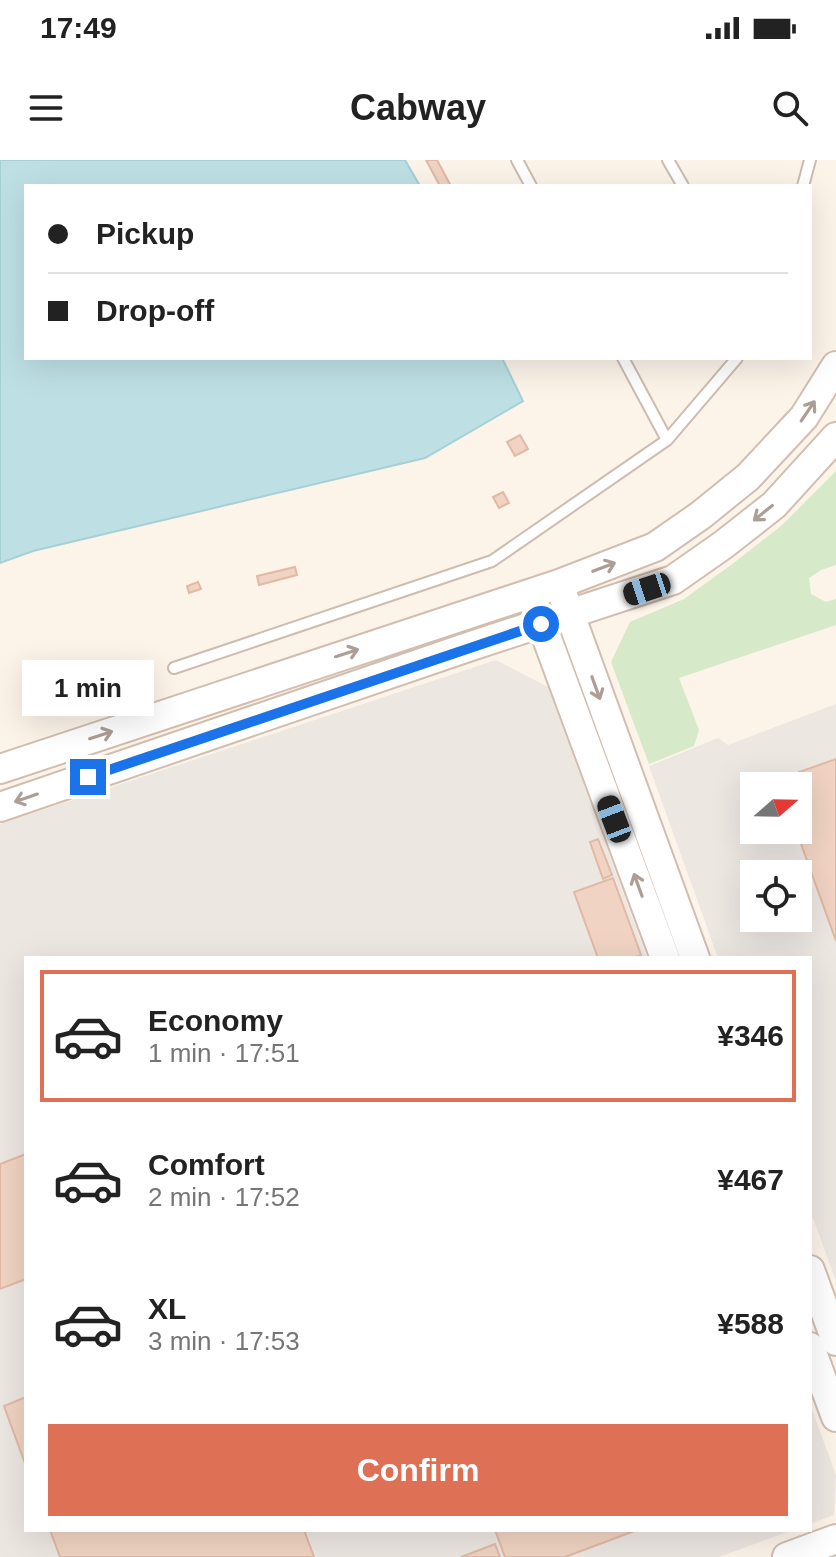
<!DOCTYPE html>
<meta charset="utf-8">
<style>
body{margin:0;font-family:Helvetica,sans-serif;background:#f2f2f2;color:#222;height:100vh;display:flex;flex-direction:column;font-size:30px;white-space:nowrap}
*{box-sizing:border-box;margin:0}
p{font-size:26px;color:#767676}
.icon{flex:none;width:44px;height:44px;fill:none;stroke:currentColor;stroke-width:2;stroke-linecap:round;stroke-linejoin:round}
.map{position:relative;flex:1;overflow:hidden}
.sheet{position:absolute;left:24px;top:796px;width:788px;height:576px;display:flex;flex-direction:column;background:#fff;border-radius:0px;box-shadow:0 8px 32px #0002}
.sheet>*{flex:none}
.hud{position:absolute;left:24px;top:24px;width:788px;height:176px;border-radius:0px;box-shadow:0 8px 32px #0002;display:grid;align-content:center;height:176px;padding:0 24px;background:#fff}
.needle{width:52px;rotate:70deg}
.tools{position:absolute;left:740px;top:612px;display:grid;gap:16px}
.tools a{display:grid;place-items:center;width:72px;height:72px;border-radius:0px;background:#fff;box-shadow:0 8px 32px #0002;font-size:40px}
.end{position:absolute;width:36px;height:36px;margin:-18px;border:10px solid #1a73e8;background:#fff;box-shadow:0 0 0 4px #fff}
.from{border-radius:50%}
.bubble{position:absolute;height:56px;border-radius:0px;background:#fff;box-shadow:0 8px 32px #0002;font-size:26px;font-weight:700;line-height:56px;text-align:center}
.car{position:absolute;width:24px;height:48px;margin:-24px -12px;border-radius:10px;box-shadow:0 0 6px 2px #0007;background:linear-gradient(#222 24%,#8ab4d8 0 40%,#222 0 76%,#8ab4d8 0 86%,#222 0)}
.hud b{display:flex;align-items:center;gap:28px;height:76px;font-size:30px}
.hud b+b{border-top:2px solid #e0e0e0}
.hud i{width:20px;height:20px;background:#222}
ul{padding:14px 0 0;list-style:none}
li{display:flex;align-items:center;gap:24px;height:132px;margin:0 16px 12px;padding:0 8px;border:4px solid transparent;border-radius:0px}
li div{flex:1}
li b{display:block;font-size:30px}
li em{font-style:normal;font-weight:700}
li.on{border-color:#de7056}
li>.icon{width:72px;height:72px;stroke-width:1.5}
.button{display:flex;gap:16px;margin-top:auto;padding:16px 24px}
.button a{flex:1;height:92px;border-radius:0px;background:#de7056;color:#fff;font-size:32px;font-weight:700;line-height:92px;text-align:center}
.status{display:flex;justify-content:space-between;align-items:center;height:56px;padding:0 40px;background:#fff;direction:ltr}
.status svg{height:22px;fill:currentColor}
header{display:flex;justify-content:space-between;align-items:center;height:104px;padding:0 24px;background:#fff;font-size:36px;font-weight:700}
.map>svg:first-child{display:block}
.industrial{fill:#ede7e2;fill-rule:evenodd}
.green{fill:#d6e9c8}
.water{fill:#bee0e5;stroke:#a5d0d6;stroke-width:2}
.building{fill:#f0d3c2;stroke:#e1b9a4;stroke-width:2}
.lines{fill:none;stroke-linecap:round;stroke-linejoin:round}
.lane-casing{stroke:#cdbcb0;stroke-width:14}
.secondary-casing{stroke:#d2beb0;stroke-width:32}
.lane{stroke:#fff;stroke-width:10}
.secondary{stroke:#fff;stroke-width:28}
.oneway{stroke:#ac9d95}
.route{stroke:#1a73e8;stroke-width:10}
</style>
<div class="status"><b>17:49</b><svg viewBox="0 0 49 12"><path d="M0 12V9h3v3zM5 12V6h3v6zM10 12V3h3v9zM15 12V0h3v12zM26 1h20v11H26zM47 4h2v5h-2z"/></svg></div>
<header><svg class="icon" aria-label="menu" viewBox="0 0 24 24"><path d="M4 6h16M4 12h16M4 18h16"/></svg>Cabway<svg class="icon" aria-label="search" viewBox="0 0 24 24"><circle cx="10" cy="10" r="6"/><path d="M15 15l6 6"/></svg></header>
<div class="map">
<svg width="836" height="1397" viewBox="0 0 836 1397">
<rect width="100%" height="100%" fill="#fcf4e9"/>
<!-- industrial -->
<path class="industrial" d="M496,500L548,527L647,798H26V1370H793L719,1397H0V664Z
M836,544V1121L810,1050V798H718L649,606L718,578L728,585ZM754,626H798V670H754ZM754,714H798V758H754Z
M810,1244L836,1315L834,1355L810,1364Z"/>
<!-- green -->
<path class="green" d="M836,311V405L821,410L809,418L811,434L826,442L836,439V465L679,518L699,570L694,586L649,604L611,502L630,462L684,439L731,405L781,366Z"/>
<!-- water -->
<path class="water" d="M0,0H405L420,26H26V198H502L523,241L425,298L33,391L0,403Z"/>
<!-- building -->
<path class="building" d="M426,0H437L451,26H440Z
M520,275L528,289L515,296L507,282Z
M503,332L509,343L499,348L493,337Z
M295,407L297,415L259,425L257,416Z
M198,422L201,429L189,433L187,426Z
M836,599V781L796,670H798V626H788L802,621L799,612Z
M598,679L612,715L603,719L590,682Z
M613,718L641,795L633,798H598L574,732Z
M26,994V1119L0,1129V1004Z
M26,1237V1306L4,1246Z
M50,1370H304L314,1397H60Z
M495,1370H637L565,1397H505Z
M495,1384L500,1397H461Z"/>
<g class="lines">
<defs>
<path id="lane" d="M517,0L531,26
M668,0L683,26
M803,26L810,0
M667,280L737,198
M174,508L492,401L667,280L623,198"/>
<path id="secondary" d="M564,438L695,798
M535,446L665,798
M0,609L559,424L655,387L701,355L748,317L804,257L836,206
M0,647L471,486L673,420L723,385L774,345L836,277
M810,1110L836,1181
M810,1187L836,1257
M787,1397L836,1379"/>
</defs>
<!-- lane casing -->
<use href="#lane" class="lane-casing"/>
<!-- secondary casing -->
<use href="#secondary" class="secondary-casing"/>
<!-- lane -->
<use href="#lane" class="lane"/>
<!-- secondary -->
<use href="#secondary" class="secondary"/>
</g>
<!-- one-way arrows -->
<defs><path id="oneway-shaft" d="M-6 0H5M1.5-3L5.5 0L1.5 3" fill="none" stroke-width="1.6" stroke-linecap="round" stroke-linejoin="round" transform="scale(2)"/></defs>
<g class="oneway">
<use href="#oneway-shaft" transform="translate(808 251) rotate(-56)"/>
<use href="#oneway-shaft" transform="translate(763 353) rotate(141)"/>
<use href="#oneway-shaft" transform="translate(604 407) rotate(-21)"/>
<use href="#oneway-shaft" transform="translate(347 493) rotate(-18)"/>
<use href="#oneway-shaft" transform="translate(596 528) rotate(70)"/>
<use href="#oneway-shaft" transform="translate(101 575) rotate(-18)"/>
<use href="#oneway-shaft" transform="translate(26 638) rotate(161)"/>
<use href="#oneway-shaft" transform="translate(638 725) rotate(-110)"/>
</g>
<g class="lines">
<!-- route -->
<path class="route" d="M88,617L541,464"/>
</g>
</svg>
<div class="tools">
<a><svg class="needle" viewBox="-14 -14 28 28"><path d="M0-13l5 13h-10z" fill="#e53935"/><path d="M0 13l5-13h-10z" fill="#767676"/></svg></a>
<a><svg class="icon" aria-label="locate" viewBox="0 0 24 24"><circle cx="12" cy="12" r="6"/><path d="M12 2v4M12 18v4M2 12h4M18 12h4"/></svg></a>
</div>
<i class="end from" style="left:541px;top:464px"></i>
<i class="end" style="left:88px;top:617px"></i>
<div class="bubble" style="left:22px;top:500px;width:132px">1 min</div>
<i class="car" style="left:647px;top:429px;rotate:252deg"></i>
<i class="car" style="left:614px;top:659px;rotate:339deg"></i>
<div class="hud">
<b><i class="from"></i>Pickup</b>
<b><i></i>Drop-off</b>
</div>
<section class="sheet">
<ul>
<li class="on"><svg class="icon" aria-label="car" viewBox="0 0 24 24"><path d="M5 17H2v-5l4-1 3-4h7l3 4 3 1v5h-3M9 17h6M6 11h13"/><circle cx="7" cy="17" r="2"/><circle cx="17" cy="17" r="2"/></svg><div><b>Economy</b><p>1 min · 17:51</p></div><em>¥346</em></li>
<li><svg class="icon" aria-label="car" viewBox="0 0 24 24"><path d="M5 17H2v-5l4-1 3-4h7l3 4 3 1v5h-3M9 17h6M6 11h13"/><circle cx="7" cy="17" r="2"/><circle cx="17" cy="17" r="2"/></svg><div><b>Comfort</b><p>2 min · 17:52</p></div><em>¥467</em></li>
<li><svg class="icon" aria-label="car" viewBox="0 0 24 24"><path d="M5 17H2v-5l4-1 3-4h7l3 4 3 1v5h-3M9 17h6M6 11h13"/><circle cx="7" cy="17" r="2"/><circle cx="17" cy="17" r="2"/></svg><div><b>XL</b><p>3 min · 17:53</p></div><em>¥588</em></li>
</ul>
<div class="button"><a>Confirm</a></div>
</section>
</div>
